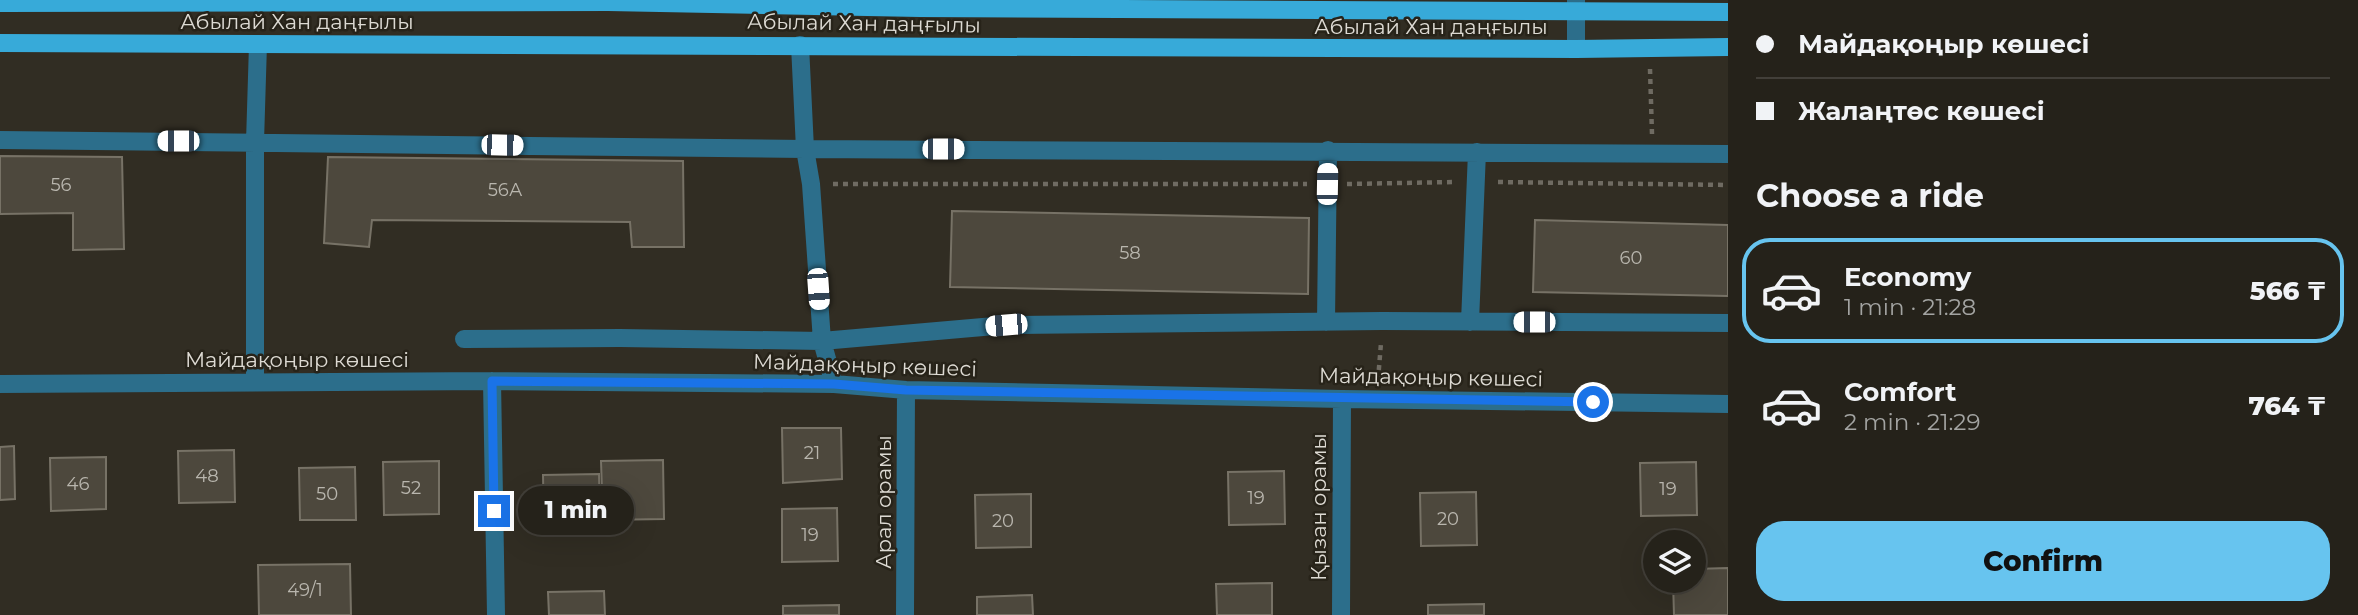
<!DOCTYPE html>
<meta charset="utf-8">
<style>
body{margin:0;font-family:Montserrat,sans-serif;background:#2d2a23;color:#f1f3f6;height:100vh;display:flex;flex-direction:column;font-size:26px;white-space:nowrap}
*{box-sizing:border-box;margin:0}
p{font-size:23px;color:#a3a4a2}
.icon{flex:none;width:38px;height:38px;fill:none;stroke:currentColor;stroke-width:2;stroke-linecap:round;stroke-linejoin:round}
.map{position:relative;flex:1;overflow:hidden}
.sheet{display:flex;flex-direction:column;background:#25221a;width:630px}
.sheet>*{flex:none}
.hud{display:grid;align-content:center;height:154px;padding:0 28px;background:#25221a}
.controls{position:absolute;left:1643px;top:530px;display:grid;gap:14px}
.controls a{display:grid;place-items:center;width:63px;height:63px;border-radius:50%;background:#25221a;box-shadow:0 7px 28px #0002,0 0 0 2px #423f39;font-size:35px}
.end{position:absolute;width:32px;height:32px;margin:-16px;border:9px solid #1a73e8;background:#fff;box-shadow:0 0 0 4px #fff}
.from{border-radius:50%}
.bubble{position:absolute;height:49px;border-radius:24px;background:#25221a;box-shadow:0 7px 28px #0002,0 0 0 2px #423f39;font-size:23px;font-weight:800;line-height:49px;text-align:center}
.car{position:absolute;width:21px;height:42px;margin:-21px -10px;border-radius:9px;box-shadow:0 0 5px 2px #0007;background:linear-gradient(#fff 24%,#345 0 40%,#fff 0 76%,#345 0 86%,#fff 0)}
.hud b{display:flex;align-items:center;gap:24px;height:66px;font-size:26px}
.hud b+b{border-top:2px solid #423f39}
.hud i{width:18px;height:18px;background:#f1f3f6}
ul{padding:0;list-style:none}
li{display:flex;align-items:center;gap:21px;height:105px;margin:0 14px 10px;padding:0 14px;border:4px solid transparent;border-radius:28px}
li div{flex:1}
li b{display:block;font-size:26px}
li em{font-style:normal;font-weight:800}
li.current{border-color:#67c4ef}
li>.icon{width:63px;height:63px;stroke-width:1.5}
h2{padding:0 28px;font-size:32px;line-height:84px}
.button{display:flex;gap:14px;margin-top:auto;padding:14px 28px}
.button a{flex:1;height:80px;border-radius:28px;background:#67c4ef;color:#111;font-size:28px;font-weight:800;line-height:80px;text-align:center}
main{display:flex;flex:1;min-height:0}
.map>svg:first-child{display:block}
.building{fill:#4d483d;stroke:#777266;stroke-width:2}
.lines{fill:none;stroke-linecap:round;stroke-linejoin:round}
.path{stroke:#6f6b62;stroke-width:4.5;stroke-dasharray:5 5;stroke-linecap:butt}
.minor{stroke:#2c6e8b;stroke-width:18}
.major{stroke:#37aad9;stroke-width:18}
.route{stroke:#1a73e8;stroke-width:9}
.labels{text-anchor:middle;dominant-baseline:central;stroke-width:5;stroke-linejoin:round;paint-order:stroke}
.number-label{font-size:18px;fill:#b9b6ae}
.street-label{font-size:21px;fill:#dddad3;stroke:#272319}
</style>
<main>
<div class="map">
<svg width="1728" height="615" viewBox="0 0 1728 615">
<rect width="100%" height="100%" fill="#312d23"/>
<!-- building -->
<path class="building" d="M0,156L122,157L124,249L73,250V213L0,214Z
M328,157L683,161L684,247H632L630,222L372,220L369,247L324,243Z
M952,211L1309,218L1308,294L950,287Z
M1535,220L1728,225V296L1533,292Z
M782,428H841L842,479L783,483Z
M14,446L15,499L0,500V447Z
M234,450L235,502L179,503L178,451Z
M106,457V509L51,511L50,458Z
M663,460L664,519L603,520L601,461Z
M439,461V514L384,515L383,462Z
M1696,462L1697,515L1641,516L1640,463Z
M355,467L356,520H300L299,468Z
M1284,471L1285,524L1229,525L1228,472Z
M599,474L600,527L544,528L543,475Z
M1476,492L1477,545L1421,546L1420,493Z
M1031,494V547L976,548L975,495Z
M837,508L838,561L782,562V509Z
M350,564L351,615H259L258,565Z
M1728,568V615H1674L1673,581H1694V569Z
M1272,583V615H1217L1216,584Z
M604,591L605,615H549L548,592Z
M1032,595L1033,615H977V597Z
M1484,604V615H1428V605Z
M839,605V615H783V606Z"/>
<g class="lines">
<!-- path -->
<path class="path" d="M1650,69L1652,134
M1498,182L1728,185
M833,184H1307
M1347,184L1454,182
M1378,380L1381,343"/>
<!-- minor -->
<path class="minor" d="M1576,0V49
M800,45L805,149L811,184L822,341L834,384
M0,140L805,149L1728,154
M1326,322L1328,150
M1470,322L1477,152
M464,339L620,338L822,341L1006,325L1382,321L1728,323
M492,381L496,615
M255,382V142L258,44
M0,384L492,381L834,384L906,390L1342,399L1728,404
M905,615L906,390
M1341,615L1342,399"/>
<!-- major -->
<path class="major" d="M0,3L608,2L920,8L1728,12
M0,43L1576,49L1728,47"/>
</g>
<g class="lines">
<!-- route -->
<path class="route" d="M494,511L492,381L834,384L906,390L1593,402"/>
</g>
<g class="labels">
<!-- number labels -->
<g class="number-label">
<text x="61" y="185">56</text>
<text x="505" y="190">56А</text>
<text x="1130" y="253">58</text>
<text x="1631" y="258">60</text>
<text x="812" y="453">21</text>
<text x="207" y="476">48</text>
<text x="78" y="484">46</text>
<text x="411" y="488">52</text>
<text x="1668" y="489">19</text>
<text x="327" y="494">50</text>
<text x="1256" y="498">19</text>
<text x="1448" y="519">20</text>
<text x="1003" y="521">20</text>
<text x="810" y="535">19</text>
<text x="305" y="590">49/1</text>
</g>
<!-- street labels -->
<g class="street-label">
<text x="297" y="21">Абылай Хан даңғылы</text>
<text transform="translate(864 23) rotate(1)">Абылай Хан даңғылы</text>
<text x="1431" y="26">Абылай Хан даңғылы</text>
<text x="297" y="359">Майдақоңыр көшесі</text>
<text transform="translate(865 365) rotate(2)">Майдақоңыр көшесі</text>
<text transform="translate(1431 377) rotate(1)">Майдақоңыр көшесі</text>
<text transform="translate(883 502) rotate(-90)">Арал орамы</text>
<text transform="translate(1318 507) rotate(-90)">Қызан орамы</text>
</g>
</g>
</svg>
<div class="controls">
<a><svg class="icon" aria-label="layers" viewBox="0 0 24 24"><path d="M12 4l9 5-9 5-9-5zM3 14l9 5 9-5"/></svg></a>
</div>
<i class="end from" style="left:1593px;top:402px"></i>
<i class="end" style="left:494px;top:511px"></i>
<div class="bubble" style="left:518px;top:486px;width:116px">1 min</div>
<i class="car" style="left:178px;top:141px;rotate:270deg"></i>
<i class="car" style="left:502px;top:145px;rotate:91deg"></i>
<i class="car" style="left:943px;top:149px;rotate:90deg"></i>
<i class="car" style="left:1327px;top:184px;rotate:1deg"></i>
<i class="car" style="left:818px;top:289px;rotate:176deg"></i>
<i class="car" style="left:1534px;top:322px;rotate:270deg"></i>
<i class="car" style="left:1006px;top:325px;rotate:265deg"></i>
</div>
<section class="sheet">
<div class="hud">
<b><i class="from"></i>Майдақоңыр көшесі</b>
<b><i></i>Жалаңтөс көшесі</b>
</div>
<h2>Choose a ride</h2>
<ul>
<li class="current"><svg class="icon" aria-label="car" viewBox="0 0 24 24"><path d="M5 17H2v-5l4-1 3-4h7l3 4 3 1v5h-3M9 17h6M6 11h13"/><circle cx="7" cy="17" r="2"/><circle cx="17" cy="17" r="2"/></svg><div><b>Economy</b><p>1 min · 21:28</p></div><em>566 ₸</em></li>
<li><svg class="icon" aria-label="car" viewBox="0 0 24 24"><path d="M5 17H2v-5l4-1 3-4h7l3 4 3 1v5h-3M9 17h6M6 11h13"/><circle cx="7" cy="17" r="2"/><circle cx="17" cy="17" r="2"/></svg><div><b>Comfort</b><p>2 min · 21:29</p></div><em>764 ₸</em></li>
</ul>
<div class="button"><a>Confirm</a></div>
</section>
</main>
